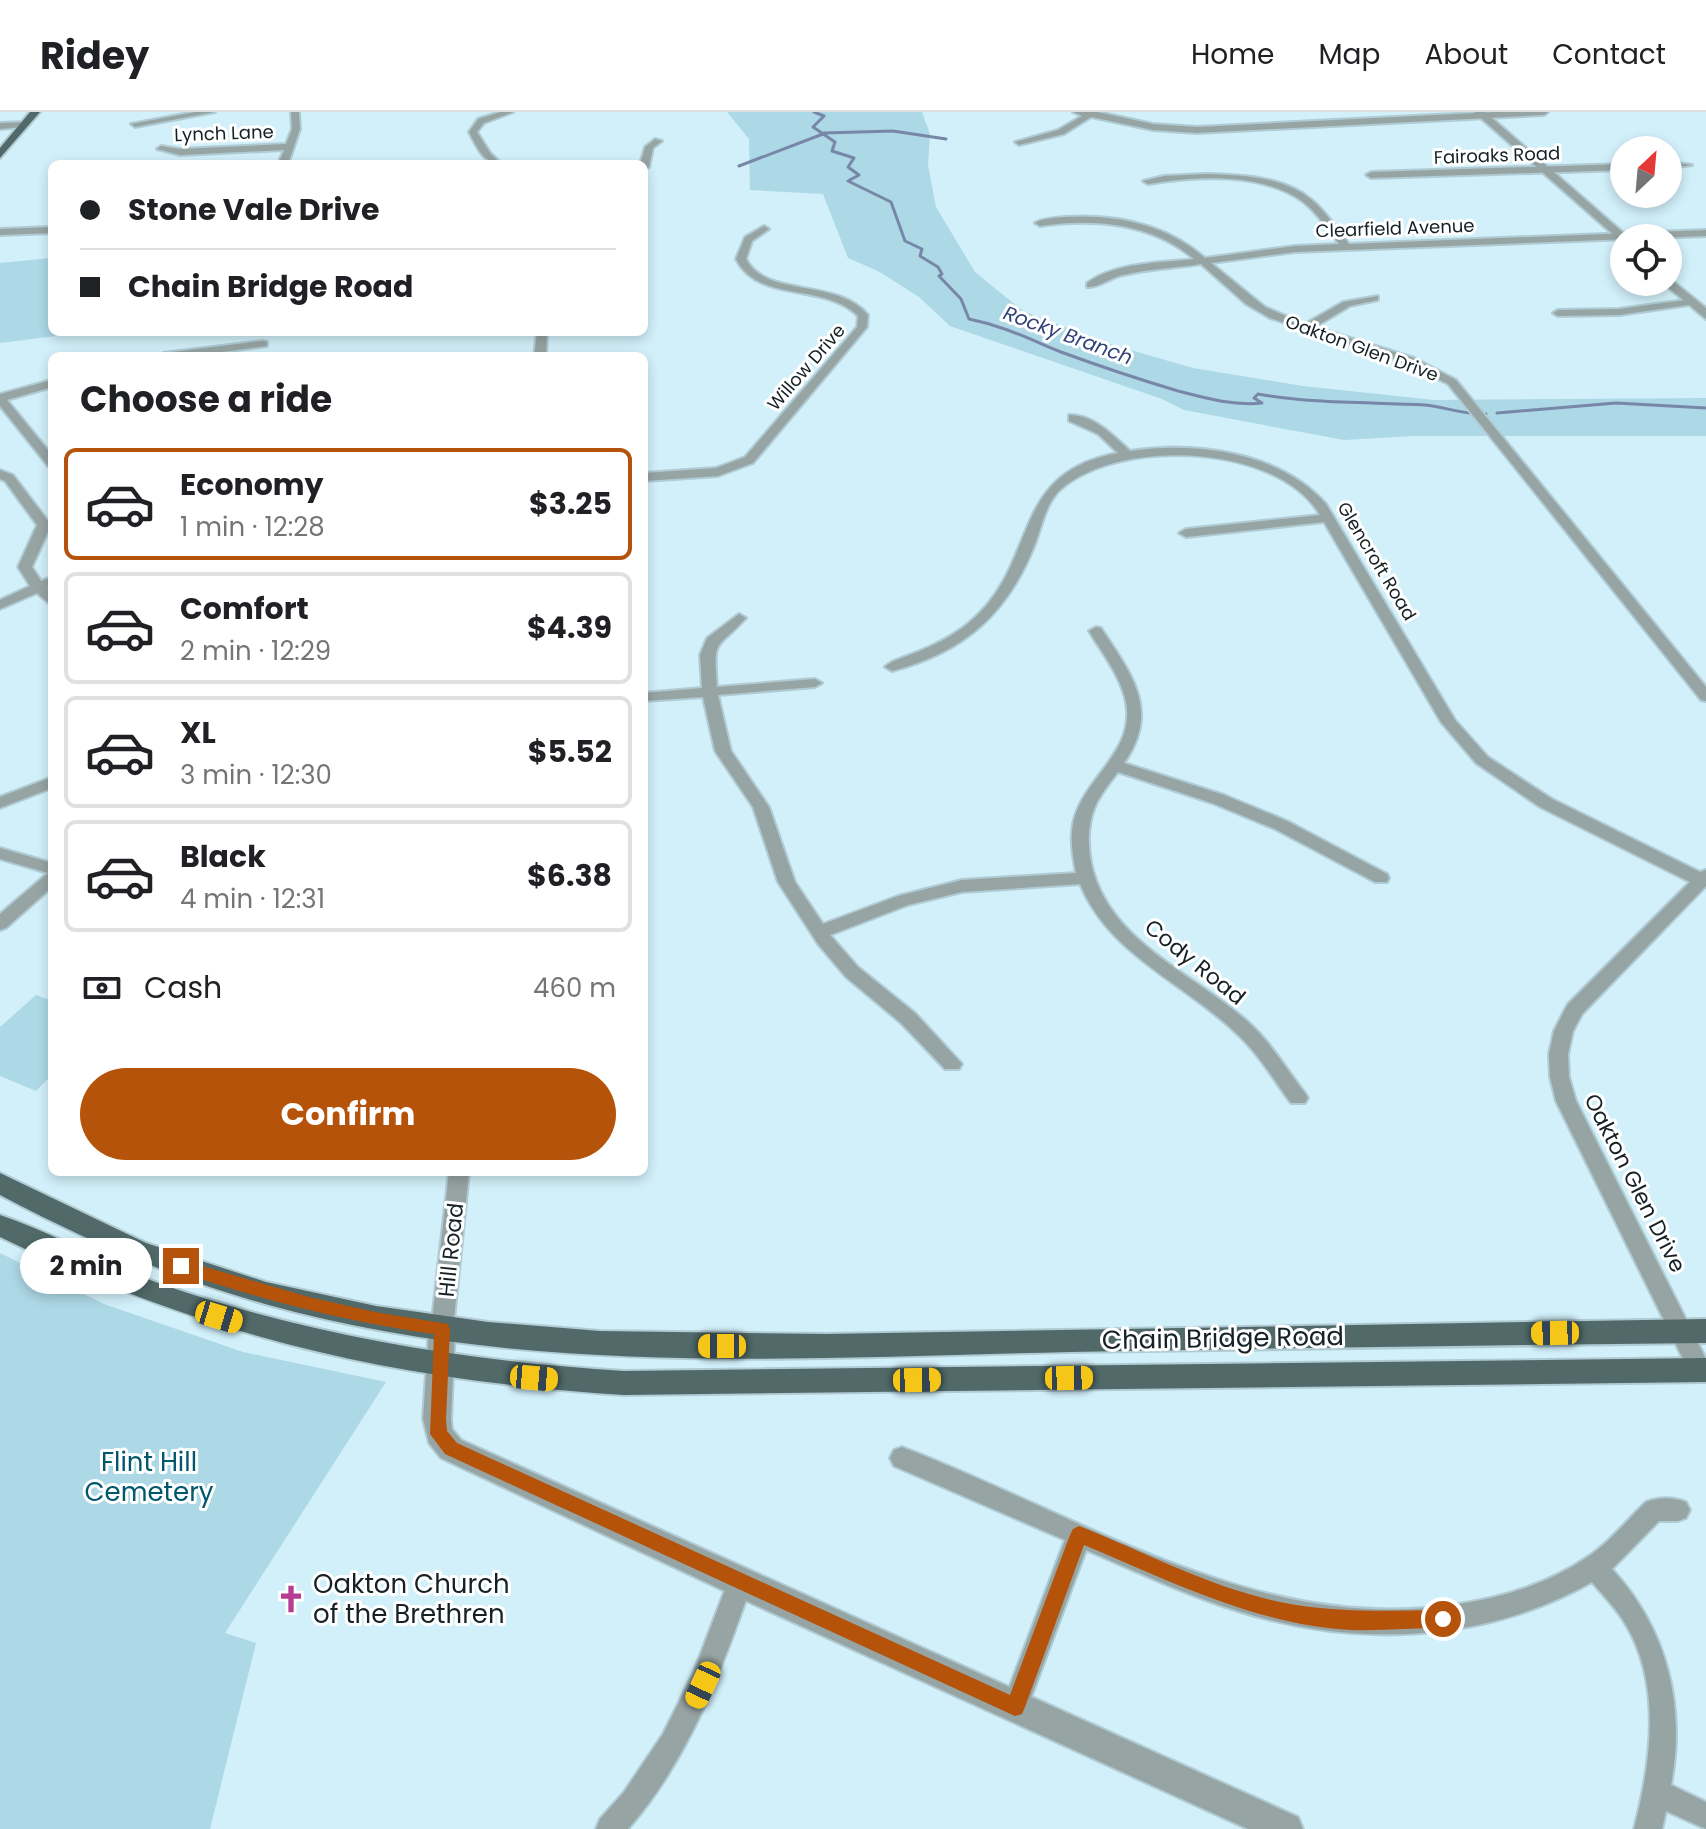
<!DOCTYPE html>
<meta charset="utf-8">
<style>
body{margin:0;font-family:Poppins,sans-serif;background:#f2f2f2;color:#202124;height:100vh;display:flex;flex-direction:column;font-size:30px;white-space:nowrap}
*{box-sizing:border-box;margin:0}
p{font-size:26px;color:#757577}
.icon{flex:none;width:44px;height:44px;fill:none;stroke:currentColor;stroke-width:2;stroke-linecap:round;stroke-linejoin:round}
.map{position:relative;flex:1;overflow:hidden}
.drawer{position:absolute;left:48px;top:240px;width:600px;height:824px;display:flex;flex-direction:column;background:#fff;border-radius:12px;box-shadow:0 4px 12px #0003}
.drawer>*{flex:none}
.guide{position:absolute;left:48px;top:48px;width:600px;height:176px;border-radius:12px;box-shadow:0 4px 12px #0003;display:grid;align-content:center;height:176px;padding:0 32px;background:#fff}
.needle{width:52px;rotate:26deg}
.controls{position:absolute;left:1610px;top:24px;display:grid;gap:16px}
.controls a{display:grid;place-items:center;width:72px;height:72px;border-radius:50%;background:#fff;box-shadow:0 4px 12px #0003;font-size:40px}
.end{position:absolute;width:36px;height:36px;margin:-18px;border:10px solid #b45309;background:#fff;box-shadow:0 0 0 4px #fff}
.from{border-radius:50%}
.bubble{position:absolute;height:56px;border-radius:28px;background:#fff;box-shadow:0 4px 12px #0003;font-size:26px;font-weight:700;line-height:56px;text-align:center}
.car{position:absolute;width:24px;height:48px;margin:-24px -12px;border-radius:10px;box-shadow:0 0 6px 2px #0007;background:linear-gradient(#f5c518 24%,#345 0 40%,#f5c518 0 76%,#345 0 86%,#f5c518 0)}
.guide b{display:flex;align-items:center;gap:28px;height:76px;font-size:30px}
.guide b+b{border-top:2px solid #e0e0e0}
.guide i{width:20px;height:20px;background:#202124}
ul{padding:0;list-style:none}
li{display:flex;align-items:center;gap:24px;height:112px;margin:0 16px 12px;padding:0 16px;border:4px solid #e0e0e0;border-radius:12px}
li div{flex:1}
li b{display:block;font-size:30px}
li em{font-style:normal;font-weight:700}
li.on{border-color:#b45309}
li>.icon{width:72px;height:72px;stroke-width:1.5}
h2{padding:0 32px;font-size:36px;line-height:96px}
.pay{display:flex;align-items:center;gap:20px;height:88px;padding:0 32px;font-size:30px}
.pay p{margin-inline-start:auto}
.button{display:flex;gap:16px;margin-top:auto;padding:16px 32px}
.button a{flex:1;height:92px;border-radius:48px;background:#b45309;color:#fff;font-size:32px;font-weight:700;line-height:92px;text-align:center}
header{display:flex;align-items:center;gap:48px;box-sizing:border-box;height:112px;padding:0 40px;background:#fff;border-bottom:2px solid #e0e0e0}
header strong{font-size:38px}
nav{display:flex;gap:44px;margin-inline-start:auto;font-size:28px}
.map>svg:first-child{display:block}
.green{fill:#add8e6}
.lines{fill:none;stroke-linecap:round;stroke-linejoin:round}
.stream{stroke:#7887a7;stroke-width:3}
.minor-casing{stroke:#b0cbd3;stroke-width:4}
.tertiary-casing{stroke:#b0cbd3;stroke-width:4}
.primary-casing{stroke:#b0cbd3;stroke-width:4}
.minor{fill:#96a4a3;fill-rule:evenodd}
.tertiary{fill:#96a4a3;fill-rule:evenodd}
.primary{fill:#516969;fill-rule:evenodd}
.route{fill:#b45309}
.labels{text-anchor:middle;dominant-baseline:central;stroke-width:6;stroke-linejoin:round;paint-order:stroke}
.far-street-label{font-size:18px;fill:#152124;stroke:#fff}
.far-water-label{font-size:20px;font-style:italic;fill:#314279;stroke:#fff}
.street-label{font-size:22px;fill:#152124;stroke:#fff}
.near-street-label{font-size:26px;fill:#152124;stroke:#fff}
.near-park-label{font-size:26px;fill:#01576b;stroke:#fff}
.near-poi-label{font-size:26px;fill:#152124;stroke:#fff;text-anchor:start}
</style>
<header>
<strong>Ridey</strong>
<nav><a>Home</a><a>Map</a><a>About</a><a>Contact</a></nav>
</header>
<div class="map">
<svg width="1706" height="1717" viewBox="0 0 1706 1717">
<rect width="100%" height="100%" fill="#d2f0fa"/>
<!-- green -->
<path class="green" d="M727,0H922L930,22L928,53L936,95L975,160L1023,199L1113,233L1193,256L1303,274L1434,288L1706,286V324H1414L1344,328L1184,298L1162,287L950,214L919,185L878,159L848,146L823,82L750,78L749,27Z
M52,146V220H87L0,231V151Z
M36,883L52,889V963L36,979L0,964V915Z
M0,1141L104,1192L243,1240L386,1270L225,1521L256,1531L210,1717H0Z"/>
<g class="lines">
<!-- stream -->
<path class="stream" d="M814,0L824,4L813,15L835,30L832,39L854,46L848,55L859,63L848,69L891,90L905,129L922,137L920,144L938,155L942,162L939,164L961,187L969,207C1004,214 1029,227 1061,240C1099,254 1138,267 1178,279C1205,286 1233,294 1262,291L1254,286L1258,282C1314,292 1369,290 1425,293C1446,295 1464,303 1486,302
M824,21L893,19L946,27
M739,54L823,22
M1497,301L1616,291L1706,296"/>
<defs>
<path id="minor" d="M195,0H215L135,15L131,12Z
M291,0H299L300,17L288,52H278L284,38L180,43L157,37L161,34L180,37L286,32L292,17Z
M500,0H513L484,11L477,20L491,42L502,52C483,52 477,35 469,20L478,7Z
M1073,0H1098L1153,12L1197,15L1495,0H1548L1544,3L1197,21L1153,18L1091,5L1064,22L1019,33L1015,30L1058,18L1082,4Z
M26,10L23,15L0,17V11Z
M655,27L662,29L653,36L649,55L644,58V52H640L645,35Z
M1668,50L1692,53L1668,56Z
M1624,52V58L1371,66L1366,63L1371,60Z
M1206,62C1241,63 1285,64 1313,89C1327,101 1337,117 1349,132L1706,118V124L1295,140L1211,151L1265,195L1305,212L1343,190L1378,184V188L1350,194L1315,215L1414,246L1456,268L1706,575V589L1701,588L1448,272L1406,251L1270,206L1246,192L1201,152C1175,156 1148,157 1123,163C1111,165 1099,176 1087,175V171C1116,150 1160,151 1194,147C1152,111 1094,106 1040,114L1035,111C1043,106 1055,106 1065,105C1115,102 1166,112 1205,146L1295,134L1339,132C1328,118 1317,100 1302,89C1261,60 1195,64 1148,72L1143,69L1164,64Z
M764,114L769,117L752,129L746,147C767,187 836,165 868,203L867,215L753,351L718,364L644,369V361L716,356L745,345L857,215L858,204C824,170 759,192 736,147L745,125Z
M52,115V121L0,123V117Z
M1692,187L1697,190L1696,192L1619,203L1558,204L1553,201L1558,198L1619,197Z
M537,220H547L546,244H534Z
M263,229L267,230V234L191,244H158L164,241Z
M52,268V275L7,288L52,343V355L48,354L0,294V282Z
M1069,303C1093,302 1114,324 1130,339C1196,329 1280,340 1326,392L1455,608L1488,645L1552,687L1700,760L1706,758V774L1582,902L1573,919L1568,942L1569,965L1576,989L1706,1247V1266L1700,1268L1692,1265L1556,989L1550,965L1549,942L1554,919L1562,903L1568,892L1690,770L1540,695L1476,651L1441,610L1324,410L1186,425L1179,421L1186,417L1320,403C1278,331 1119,326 1061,377C1046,390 1042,414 1035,432C1008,501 965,540 892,559L885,555C892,548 903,546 912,542C933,534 954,524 971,509C1040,450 1008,361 1118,341L1098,322L1069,309Z
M0,358L13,363L51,413L32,455L41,469L52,465V474L47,476L52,482V494L37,481L0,497V488L30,474L18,455L37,413L5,369L0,367Z
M739,502L746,506C716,539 713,524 717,575L815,567L822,571L815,575L718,583L731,639L769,695L795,770L823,812L898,784L962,768L1076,761C1073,744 1070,729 1073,712C1082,666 1136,641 1126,590C1121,564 1102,541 1089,519L1096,515L1101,516C1131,562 1161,598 1124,651L1224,683L1287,709L1387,762L1389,766L1387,770H1375L1275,717L1212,691L1118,660C1111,669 1103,679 1097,690C1088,709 1087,729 1091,750C1106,828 1193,861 1247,909C1270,929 1286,957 1305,981L1308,986L1305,991H1291C1273,967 1257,939 1234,919C1182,870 1109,842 1080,772L962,780L908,793L830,823L858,855L915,901L962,952L959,957H945L901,911L846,865L818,832L778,770L753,695L715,639L703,585L644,589V581L702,576L700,543L707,526Z
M52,665V676L0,696V685Z
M0,736L52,751V775L6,816L0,818V802L48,761L0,747Z
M449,1060H469L453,1217L450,1224L442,1227L434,1224L431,1217Z
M902,1335C1081,1403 1259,1525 1459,1492C1505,1485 1550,1471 1589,1444C1610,1430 1627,1408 1646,1390C1658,1385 1674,1385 1686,1390L1690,1398L1686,1406L1678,1409H1659L1612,1457C1667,1517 1686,1593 1671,1673L1706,1690V1717L1666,1699L1662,1717H1634C1651,1651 1663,1570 1623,1508C1614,1494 1602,1482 1592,1470C1484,1531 1355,1536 1238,1499C1186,1483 1136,1459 1086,1438L1024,1604L1015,1608L1006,1604L1002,1595L1065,1428L894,1354L890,1346L894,1338Z
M740,1459L749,1462L752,1471C721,1559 690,1646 628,1717H596L600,1707L624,1680L663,1622L693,1562L731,1462Z"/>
<path id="tertiary" d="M1474,0H1485L1628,125L1624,126V132Z
M1668,165L1706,196V207L1664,172L1668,170Z
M442,1205L452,1209L455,1217L451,1307L452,1317L461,1328L1298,1705L1303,1717H1248L729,1481L441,1346L429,1331L423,1307L429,1217L432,1209Z"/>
<path id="primary" d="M30,0H40L0,46V36Z
M0,1061L146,1131L266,1170L376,1194L488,1210L600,1219L826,1222L1706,1207V1231C1494,1233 1282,1236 1070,1240C803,1246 525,1265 265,1192C172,1166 85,1128 0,1083Z
M0,1103C55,1121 106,1153 161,1172C312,1224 465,1249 624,1259L1706,1246V1270L624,1283C393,1268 209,1226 0,1125Z"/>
</defs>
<!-- minor casing -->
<use href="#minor" class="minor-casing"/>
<!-- tertiary casing -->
<use href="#tertiary" class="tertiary-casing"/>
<!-- primary casing -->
<use href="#primary" class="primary-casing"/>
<!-- minor -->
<use href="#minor" class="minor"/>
<!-- tertiary -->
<use href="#tertiary" class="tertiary"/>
<!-- primary -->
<use href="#primary" class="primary"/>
</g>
<!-- route -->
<path class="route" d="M181,1148L309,1185L375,1200L448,1212L450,1217L446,1307L447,1319L457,1331L1010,1583L1070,1423L1073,1417L1079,1414C1147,1441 1213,1477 1285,1491C1338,1501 1390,1499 1443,1498L1450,1500L1452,1507L1450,1513L1443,1516C1413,1516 1382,1519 1351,1518C1257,1513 1170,1469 1084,1433L1025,1595L1022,1602L1015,1604L445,1342L430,1322L434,1222C346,1210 260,1187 176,1159V1149Z"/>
<!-- icons -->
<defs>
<symbol id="church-bare" viewBox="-9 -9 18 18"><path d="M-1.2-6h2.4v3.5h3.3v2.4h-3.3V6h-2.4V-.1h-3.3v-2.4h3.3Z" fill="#b63d91" stroke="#fff" stroke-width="2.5" paint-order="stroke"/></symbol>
</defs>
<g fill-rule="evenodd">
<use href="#church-bare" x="271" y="1467" width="40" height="40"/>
</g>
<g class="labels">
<!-- far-street labels -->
<g class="far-street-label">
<text transform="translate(224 21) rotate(-2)">Lynch Lane</text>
<text transform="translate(1497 43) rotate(-2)">Fairoaks Road</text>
<text transform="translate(1395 116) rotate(-2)">Clearfield Avenue</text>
<text transform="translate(1362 236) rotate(20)">Oakton Glen Drive</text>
<text transform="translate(806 255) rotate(-49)">Willow Drive</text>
<text transform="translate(1377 449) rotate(59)">Glencroft Road</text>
</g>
<!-- far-water labels -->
<g class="far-water-label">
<text transform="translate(1068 223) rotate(20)">Rocky Branch</text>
</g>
<!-- street labels -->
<g class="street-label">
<text transform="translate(1195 850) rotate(39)">Cody Road</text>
<text transform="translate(1635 1071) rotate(63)">Oakton Glen Drive</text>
<text transform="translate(451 1138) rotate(-84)">Hill Road</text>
</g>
<!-- near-street labels -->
<g class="near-street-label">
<text transform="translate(1223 1226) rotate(-1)">Chain Bridge Road</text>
</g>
<!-- near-park labels -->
<g class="near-park-label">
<text x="149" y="1350">Flint Hill<tspan x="149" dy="30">Cemetery</tspan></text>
</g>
<!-- near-poi labels -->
<g class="near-poi-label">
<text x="313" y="1472">Oakton Church<tspan x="313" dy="30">of the Brethren</tspan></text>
</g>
</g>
</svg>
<div class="controls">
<a><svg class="needle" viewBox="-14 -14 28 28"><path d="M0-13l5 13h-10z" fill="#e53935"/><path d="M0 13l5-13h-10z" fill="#757577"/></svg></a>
<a><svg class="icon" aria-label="locate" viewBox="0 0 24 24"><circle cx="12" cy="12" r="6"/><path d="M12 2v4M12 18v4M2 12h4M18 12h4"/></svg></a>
</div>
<i class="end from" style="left:1443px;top:1507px"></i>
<i class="end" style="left:181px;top:1154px"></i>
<div class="bubble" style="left:20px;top:1126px;width:132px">2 min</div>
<i class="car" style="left:219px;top:1205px;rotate:107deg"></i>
<i class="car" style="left:1555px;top:1221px;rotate:269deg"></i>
<i class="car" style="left:722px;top:1234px;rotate:270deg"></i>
<i class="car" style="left:534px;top:1266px;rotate:95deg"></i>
<i class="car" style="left:1069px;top:1266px;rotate:89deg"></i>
<i class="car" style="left:917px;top:1268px;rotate:89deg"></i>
<i class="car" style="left:703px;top:1573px;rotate:205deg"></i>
<div class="guide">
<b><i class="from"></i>Stone Vale Drive</b>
<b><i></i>Chain Bridge Road</b>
</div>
<section class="drawer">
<h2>Choose a ride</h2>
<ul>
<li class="on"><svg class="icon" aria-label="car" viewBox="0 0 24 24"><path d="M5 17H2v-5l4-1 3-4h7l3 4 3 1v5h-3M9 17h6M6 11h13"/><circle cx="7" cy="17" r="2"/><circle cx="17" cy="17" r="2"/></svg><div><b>Economy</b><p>1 min · 12:28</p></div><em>$3.25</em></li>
<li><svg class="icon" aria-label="car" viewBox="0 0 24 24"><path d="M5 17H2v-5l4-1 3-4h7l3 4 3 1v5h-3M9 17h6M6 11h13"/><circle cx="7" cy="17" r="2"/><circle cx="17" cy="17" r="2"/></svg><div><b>Comfort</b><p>2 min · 12:29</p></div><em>$4.39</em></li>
<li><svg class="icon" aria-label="car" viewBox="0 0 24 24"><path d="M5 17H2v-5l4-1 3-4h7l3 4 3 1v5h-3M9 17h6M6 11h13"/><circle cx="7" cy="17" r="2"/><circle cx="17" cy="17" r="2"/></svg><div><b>XL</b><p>3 min · 12:30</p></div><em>$5.52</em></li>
<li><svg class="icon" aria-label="car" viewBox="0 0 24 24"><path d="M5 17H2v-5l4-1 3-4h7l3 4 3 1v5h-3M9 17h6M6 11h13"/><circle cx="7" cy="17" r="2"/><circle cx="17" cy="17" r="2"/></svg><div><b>Black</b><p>4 min · 12:31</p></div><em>$6.38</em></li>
</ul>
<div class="pay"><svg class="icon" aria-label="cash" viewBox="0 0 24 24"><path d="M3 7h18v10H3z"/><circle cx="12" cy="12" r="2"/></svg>Cash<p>460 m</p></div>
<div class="button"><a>Confirm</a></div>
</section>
</div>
